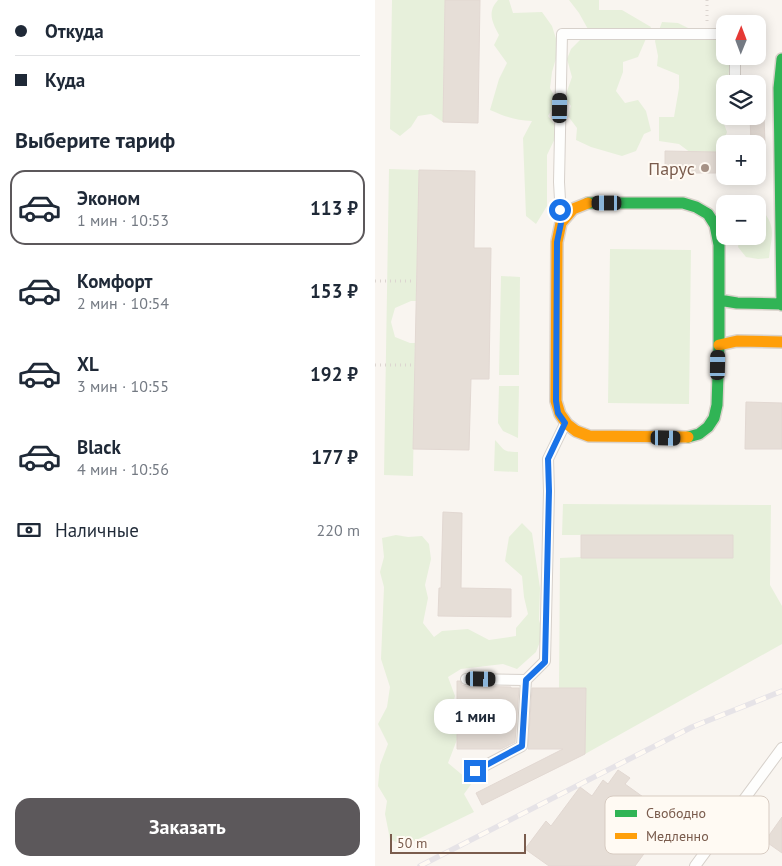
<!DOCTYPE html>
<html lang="ru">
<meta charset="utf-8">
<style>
body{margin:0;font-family:"PT Sans",sans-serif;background:#f2f2f3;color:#1f2937;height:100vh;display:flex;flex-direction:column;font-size:19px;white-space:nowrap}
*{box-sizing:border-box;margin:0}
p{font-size:16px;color:#747a83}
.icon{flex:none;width:28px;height:28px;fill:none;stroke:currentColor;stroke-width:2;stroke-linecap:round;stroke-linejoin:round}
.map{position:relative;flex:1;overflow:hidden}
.panel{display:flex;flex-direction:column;background:#fff;width:375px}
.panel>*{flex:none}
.hud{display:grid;align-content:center;height:110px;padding:0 15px;background:#fff}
.needle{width:32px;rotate:1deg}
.buttons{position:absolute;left:341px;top:15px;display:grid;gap:10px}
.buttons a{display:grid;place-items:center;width:50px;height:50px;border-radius:10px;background:#fff;box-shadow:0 2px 12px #0003;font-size:25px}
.scale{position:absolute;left:15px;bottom:12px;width:136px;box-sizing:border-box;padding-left:5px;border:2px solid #7a5c4d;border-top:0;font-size:14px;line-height:18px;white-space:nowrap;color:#7a5c4d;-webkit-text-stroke:4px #fffaf3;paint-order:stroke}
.end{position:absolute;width:22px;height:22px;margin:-11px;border:6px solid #1a73e8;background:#fff;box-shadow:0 0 0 2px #fff}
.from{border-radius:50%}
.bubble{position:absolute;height:35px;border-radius:15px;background:#fff;box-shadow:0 2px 12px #0003;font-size:16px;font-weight:600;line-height:35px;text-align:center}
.car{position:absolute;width:15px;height:30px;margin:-15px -8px;border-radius:6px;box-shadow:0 0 4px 1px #0007;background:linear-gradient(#222 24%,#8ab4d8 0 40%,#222 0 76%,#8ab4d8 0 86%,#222 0)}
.hud b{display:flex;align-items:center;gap:18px;height:48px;font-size:19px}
.hud b+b{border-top:1px solid #e0e1e3}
.hud i{width:12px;height:12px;background:#1f2937}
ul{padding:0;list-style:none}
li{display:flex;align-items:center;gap:15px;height:75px;margin:0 10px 8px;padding:0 5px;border:2px solid transparent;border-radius:15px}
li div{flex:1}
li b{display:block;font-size:19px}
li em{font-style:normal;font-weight:600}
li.on{border-color:#5c585b}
li>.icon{width:45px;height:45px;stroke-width:1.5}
h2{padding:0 15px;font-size:22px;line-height:60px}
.pay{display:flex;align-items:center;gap:12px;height:55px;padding:0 15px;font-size:19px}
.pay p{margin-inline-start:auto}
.cta{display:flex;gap:10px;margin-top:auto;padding:10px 15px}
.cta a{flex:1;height:58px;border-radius:15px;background:#5c585b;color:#fff;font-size:20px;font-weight:600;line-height:58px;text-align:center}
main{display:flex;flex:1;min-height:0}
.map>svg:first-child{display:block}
.green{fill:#e7f0db}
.building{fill:#e6ded7;stroke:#e2d8d2}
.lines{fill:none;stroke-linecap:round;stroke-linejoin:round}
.lane-casing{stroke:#d7d1cb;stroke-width:12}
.fast-casing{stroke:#d9d2cb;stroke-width:14}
.slow-casing{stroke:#d9d2cb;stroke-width:14}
.path{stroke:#dcd5d0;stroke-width:3;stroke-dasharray:1 4;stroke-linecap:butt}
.lane{stroke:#fefefd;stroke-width:10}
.fast{stroke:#30b455;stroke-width:11}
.slow{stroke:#ff9f0a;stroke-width:11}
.rail-casing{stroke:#e6e3e7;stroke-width:5.5}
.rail{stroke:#fffaf3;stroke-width:4;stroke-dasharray:11;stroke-linecap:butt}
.route{stroke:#1a73e8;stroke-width:6}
.poi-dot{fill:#a69286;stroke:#fffaf3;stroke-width:2}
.labels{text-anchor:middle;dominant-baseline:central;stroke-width:4;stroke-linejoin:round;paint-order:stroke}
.poi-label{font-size:18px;fill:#7a5c4d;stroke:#fffaf3;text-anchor:end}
.key{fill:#fffaf3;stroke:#d7cbc1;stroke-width:1}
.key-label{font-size:14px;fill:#7a5c4d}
</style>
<main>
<section class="panel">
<div class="hud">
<b><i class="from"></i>Откуда</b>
<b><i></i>Куда</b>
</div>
<h2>Выберите тариф</h2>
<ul>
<li class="on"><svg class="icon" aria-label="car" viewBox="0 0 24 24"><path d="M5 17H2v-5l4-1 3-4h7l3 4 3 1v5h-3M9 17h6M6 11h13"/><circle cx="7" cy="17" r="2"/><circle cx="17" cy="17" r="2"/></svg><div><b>Эконом</b><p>1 мин · 10:53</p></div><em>113 ₽</em></li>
<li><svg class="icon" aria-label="car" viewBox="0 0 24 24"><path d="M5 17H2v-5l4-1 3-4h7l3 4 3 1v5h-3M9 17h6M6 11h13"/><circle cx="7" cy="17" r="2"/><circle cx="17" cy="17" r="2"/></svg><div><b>Комфорт</b><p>2 мин · 10:54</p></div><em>153 ₽</em></li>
<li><svg class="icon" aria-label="car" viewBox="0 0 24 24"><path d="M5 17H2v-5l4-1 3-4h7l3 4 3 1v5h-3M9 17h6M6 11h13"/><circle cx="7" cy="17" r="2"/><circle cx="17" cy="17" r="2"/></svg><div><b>XL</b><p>3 мин · 10:55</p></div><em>192 ₽</em></li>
<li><svg class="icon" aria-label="car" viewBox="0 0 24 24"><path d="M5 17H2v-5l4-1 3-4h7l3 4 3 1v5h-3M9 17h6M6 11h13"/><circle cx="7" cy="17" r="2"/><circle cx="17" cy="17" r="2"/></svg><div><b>Black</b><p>4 мин · 10:56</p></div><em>177 ₽</em></li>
</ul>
<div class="pay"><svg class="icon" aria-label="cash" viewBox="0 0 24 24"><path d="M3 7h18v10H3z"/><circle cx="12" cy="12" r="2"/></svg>Наличные<p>220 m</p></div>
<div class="cta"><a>Заказать</a></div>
</section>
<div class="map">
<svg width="407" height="866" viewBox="0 0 407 866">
<rect width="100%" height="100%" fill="#f9f5f0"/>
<!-- green -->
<path class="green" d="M17,0H70L68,122L56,114L43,116L36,127L25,136L15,129Z
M123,0H134L138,13L167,12L177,26L184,48L177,72L175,88L182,101L173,116L184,130L172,155V206L161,224L151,216L148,138L157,121C140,120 131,117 115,110L124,79L132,63L119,45L124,35C117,22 112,12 123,0Z
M194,0H224V10H247L276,27L263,57L248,62V72L241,91L250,103L263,100L271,111L276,131L269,134L261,151L247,156L216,147L201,140L202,128L193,116L196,106L190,97L197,77L192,59L196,49L214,31L204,13Z
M287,22L303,23L319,31L322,40L338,33L350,44V56H354L355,65L352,83L350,84V85L342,93L344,111L352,132L346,148L334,161L316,153L304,144L284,141V117H299L304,88V75L282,66L283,56L280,41Z
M14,169L44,170L41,301H36L20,308L16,322L20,337L35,343H40L38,476L9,475Z
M383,205C402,226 397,232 394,258L383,259L371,257L363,247L365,236H382Z
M235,249L316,250L314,404L233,403Z
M126,276L145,277L144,375H124Z
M124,386H144L143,438L128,431L123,423Z
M120,440C130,450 127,452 143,452V472L119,471Z
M188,504L396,505L395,585L407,606V644L210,754L211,688H184L185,558L206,557V535H187Z
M147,523L157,533L165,588L164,620L168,634L161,652L142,669L128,664L86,669L73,677L80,696L74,716L83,737L73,763L97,783L89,794L99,812L29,846L15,839L10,814L12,801L3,786L5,765L13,744L3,724L12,707L15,687L6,659L9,587L5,572L9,557L7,538L21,535L33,537L47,536L54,544L56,559L50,585L53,598L48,623L59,637L67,631L93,629L114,640L141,636V628L153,614L149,597L147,576L130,561L134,537Z"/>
<!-- building -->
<path class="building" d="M70,0H105L103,123L68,122Z
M375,116H389L390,144H376Z
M290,151L341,152V173H290Z
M44,170L100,171L99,248H116L114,379H96L94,450L38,449Z
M371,402L407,403V449H370Z
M68,512L87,513L86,588L136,589V617L63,616L64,588H66Z
M206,535H358V558H206Z
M82,681H85L87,685L91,686L136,687V688H144L140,742L126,749H82Z
M157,688H211L210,754L107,805L101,793L188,749H153Z
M243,770L255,778L250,784L296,817L260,866H174L150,849L171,821L176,826L205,787L217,796L228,780L233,784Z
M407,817V853L390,841Z"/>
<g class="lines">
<defs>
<path id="lane" d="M360,56V84
M186,218L184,182L187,34H350
M91,679L151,680
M100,771L147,746L151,680L170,661L174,491L173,459L190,424
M320,866L407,748"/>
<path id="fast" d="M407,59L404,88L407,305
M213,203H308L321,207L333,214L340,225L344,245V345L342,405L339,418L333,427L324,434L313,437
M344,300L362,303L407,304"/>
<path id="slow" d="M213,203L198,209L186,223L182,242L181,401L185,414L192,424L201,431L214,436L313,437
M344,345L362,341L407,342"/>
</defs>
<!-- lane casing -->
<use href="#lane" class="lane-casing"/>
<!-- fast casing -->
<use href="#fast" class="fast-casing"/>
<!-- slow casing -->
<use href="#slow" class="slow-casing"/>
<!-- path -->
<path class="path" d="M332,21V0
M0,281H37
M0,365H36"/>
<!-- lane -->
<use href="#lane" class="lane"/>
<!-- fast -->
<use href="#fast" class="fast"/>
<!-- slow -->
<use href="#slow" class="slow"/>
<defs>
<path id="rail" d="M45,866L317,727L407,691"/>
</defs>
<!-- rail casing -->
<use href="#rail" class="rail-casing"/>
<!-- rail -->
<use href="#rail" class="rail"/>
</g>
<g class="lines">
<!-- route -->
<path class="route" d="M100,771L147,746L151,680L170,662L174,491L173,459L190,423L183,413L181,401L182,242L186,223L185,210"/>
</g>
<!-- markers -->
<circle class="poi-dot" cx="330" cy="168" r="5"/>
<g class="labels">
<!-- poi labels -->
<g class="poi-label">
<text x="320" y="168">Парус</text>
</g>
</g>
<!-- legend -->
<rect x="230" y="796" width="164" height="58" rx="8" class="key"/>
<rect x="240" y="810" width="22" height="7" fill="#30b455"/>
<rect x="240" y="833" width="22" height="6" fill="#ff9f0a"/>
<g class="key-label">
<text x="271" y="818">Свободно</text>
<text x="271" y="841">Медленно</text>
</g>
</svg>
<div class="buttons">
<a><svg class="needle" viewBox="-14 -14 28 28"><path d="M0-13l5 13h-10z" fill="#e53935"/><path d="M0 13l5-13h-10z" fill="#747a83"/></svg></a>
<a><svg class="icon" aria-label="layers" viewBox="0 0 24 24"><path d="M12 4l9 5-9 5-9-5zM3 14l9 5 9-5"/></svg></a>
<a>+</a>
<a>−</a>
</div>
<div class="scale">50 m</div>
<i class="end from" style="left:185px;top:210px"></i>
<i class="end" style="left:100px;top:771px"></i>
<div class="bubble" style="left:59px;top:699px;width:82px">1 мин</div>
<i class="car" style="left:185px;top:108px;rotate:1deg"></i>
<i class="car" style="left:232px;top:203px;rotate:270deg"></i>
<i class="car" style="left:343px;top:365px;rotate:1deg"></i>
<i class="car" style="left:291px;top:438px;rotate:91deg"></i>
<i class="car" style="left:106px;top:679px;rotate:91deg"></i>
</div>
</main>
